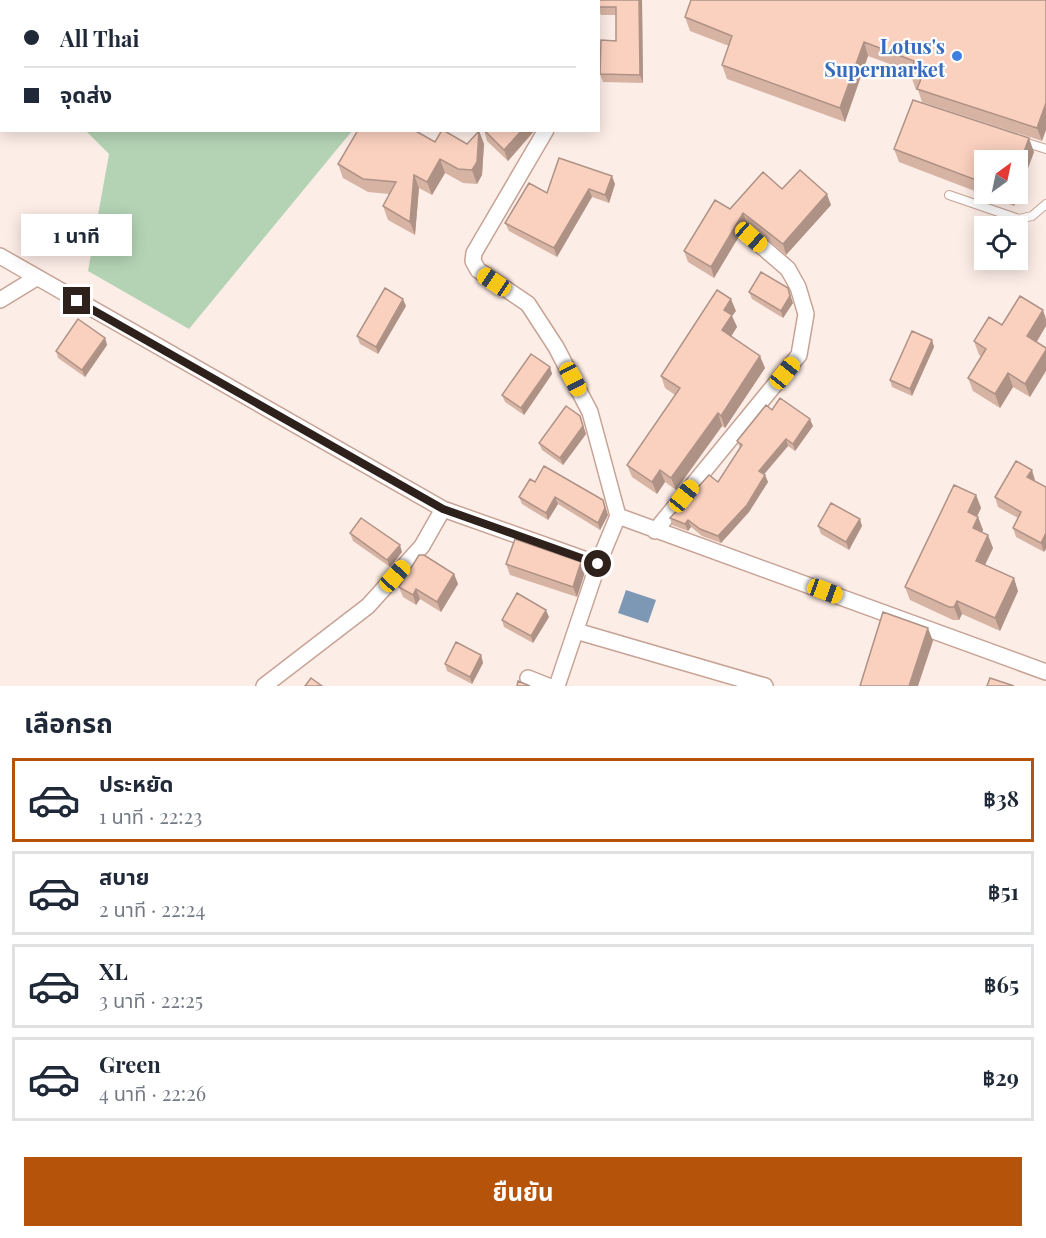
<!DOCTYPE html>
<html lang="th">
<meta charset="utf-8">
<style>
body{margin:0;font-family:"Playfair Display","Noto Sans Thai",serif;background:#f6f6f7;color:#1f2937;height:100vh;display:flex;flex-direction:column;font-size:22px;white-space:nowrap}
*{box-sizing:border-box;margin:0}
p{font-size:20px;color:#747a83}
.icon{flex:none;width:33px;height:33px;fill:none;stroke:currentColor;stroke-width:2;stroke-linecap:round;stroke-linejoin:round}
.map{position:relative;height:686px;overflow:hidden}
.details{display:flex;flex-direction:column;background:#fff;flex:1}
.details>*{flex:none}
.banner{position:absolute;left:0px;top:0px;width:600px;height:132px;box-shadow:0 3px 15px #0003;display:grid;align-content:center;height:132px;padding:0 24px;background:#fff}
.needle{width:39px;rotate:33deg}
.fabs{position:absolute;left:974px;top:150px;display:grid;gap:12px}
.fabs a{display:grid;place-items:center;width:54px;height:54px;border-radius:0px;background:#fff;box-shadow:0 3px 15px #0003;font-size:30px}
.end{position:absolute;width:27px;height:27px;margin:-14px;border:8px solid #2e211b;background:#fff;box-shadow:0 0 0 3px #fff}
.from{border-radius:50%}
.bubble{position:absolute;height:42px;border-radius:0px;background:#fff;box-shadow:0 3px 15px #0003;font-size:20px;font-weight:700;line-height:42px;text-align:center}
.car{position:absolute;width:18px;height:36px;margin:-18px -9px;border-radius:8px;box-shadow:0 0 4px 2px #0007;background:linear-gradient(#f5c518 24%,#345 0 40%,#f5c518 0 76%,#345 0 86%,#f5c518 0)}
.banner b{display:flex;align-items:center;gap:21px;height:57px;font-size:22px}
.banner b+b{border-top:2px solid #e0e1e3}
.banner i{width:15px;height:15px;background:#1f2937}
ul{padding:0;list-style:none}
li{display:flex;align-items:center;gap:18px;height:84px;margin:0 12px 9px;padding:0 12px;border:3px solid #e0e1e3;border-radius:0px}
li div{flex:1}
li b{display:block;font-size:22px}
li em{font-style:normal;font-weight:700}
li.on{border-color:#b45309}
li>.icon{width:54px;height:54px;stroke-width:1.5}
h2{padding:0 24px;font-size:27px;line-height:72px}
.primary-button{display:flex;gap:12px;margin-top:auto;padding:12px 24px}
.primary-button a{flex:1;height:69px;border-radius:0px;background:#b45309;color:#fff;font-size:24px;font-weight:700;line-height:69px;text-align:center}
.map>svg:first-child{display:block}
.green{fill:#b4d3b5}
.water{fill:#7d98b5}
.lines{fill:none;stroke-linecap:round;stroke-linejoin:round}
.service-casing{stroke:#c7a395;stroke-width:10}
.minor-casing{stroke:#c7a395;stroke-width:18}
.service{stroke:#fff;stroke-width:8}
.minor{stroke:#fff;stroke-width:15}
.wall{fill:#d7b3a4;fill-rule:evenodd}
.shaded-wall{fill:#af9286}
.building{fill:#fad0bf;stroke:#af9286;stroke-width:1.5}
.route{stroke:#2e211b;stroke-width:8}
.shop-dot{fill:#3f7fe0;stroke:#fefefe;stroke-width:2}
.labels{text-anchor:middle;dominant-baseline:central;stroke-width:4.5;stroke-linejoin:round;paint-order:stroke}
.shop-label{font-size:20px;font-weight:bold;fill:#366cbe;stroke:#fefefe;text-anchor:end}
</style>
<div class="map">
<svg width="1046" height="686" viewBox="0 0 1046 686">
<rect width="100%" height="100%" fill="#fdede7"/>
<!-- green -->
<path class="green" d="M124,0H386L387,1H119Z
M86,131H352L189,329L88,271L109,154Z"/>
<!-- water -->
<path class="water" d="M626,590L656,600L648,623L618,613Z"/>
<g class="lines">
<defs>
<path id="service" d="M1024,142L1046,149
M949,195L1019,219L1032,216L1046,204"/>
<path id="minor" d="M467,0L468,2
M581,2V0
M546,130L474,253L473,261L478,270L528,304L556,347L590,412L618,516L598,564L557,686
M0,256L443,509L598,564
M0,300L36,278
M618,516L1046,672
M655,531L799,355L806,314L798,287L788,269L751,237
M576,631L765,686
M528,678L548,686
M264,686L368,606L422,546L443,509"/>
</defs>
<!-- service casing -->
<use href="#service" class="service-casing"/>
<!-- minor casing -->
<use href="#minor" class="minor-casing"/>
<!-- service -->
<use href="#service" class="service"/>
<!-- minor -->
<use href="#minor" class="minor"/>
</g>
<!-- wall -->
<path class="wall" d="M598,0H642L643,83L603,82L600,74L616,41V15H601L598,9Z
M1046,0L1042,141L922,102L918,90H916L911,76L912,72L868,56L845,122L727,79L722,65L729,46L690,31L685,17Z
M484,130H535L508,161L487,141Z
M479,131L484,144L482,175L477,184L463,183L445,173L432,195L419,188L415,235L388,220L383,206L389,194L368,192L343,178L338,164L435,142L467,144Z
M894,149L1034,152L1014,206L899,162ZM984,160L1017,194H984Z
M615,184L609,203L592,197L557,257L509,231L505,223L547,193Z
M782,189L831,205L786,255L747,223L714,278L688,262L684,251L730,209Z
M749,292L793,303L783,318L752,299Z
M406,306L378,354L360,344L357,336Z
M736,311L732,316L737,327L731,336L765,368L725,428L722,426L676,490L665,482L657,494L632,477L627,465L675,395L665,388L661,376Z
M1002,325L1036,342L1030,397L1013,387L1000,408L973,391L968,378L981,356L979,355L974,341Z
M105,338L107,345L85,377L58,358L56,351Z
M932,340L934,347L912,396L892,387L890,380Z
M550,367L552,374L524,415L505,402L502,395Z
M772,410L813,426L795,451L788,446L764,474L765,475L768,482L749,512L721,543L702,536L691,527L688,531L672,525L670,518L718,482L740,448L737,441Z
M580,416L586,434L563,465L542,450L539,443Z
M1035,480L1034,481L1044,552L1016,537L1013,528L1018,518L998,507L995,497Z
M535,482L603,500L608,515L600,530L558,504L548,520L522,504L519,497Z
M976,495L981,508L977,516L978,517L983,530L982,532L993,548L985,565L1018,591L1000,631L962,614L959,620H953L910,600L905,587Z
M818,526H862L849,550L821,534Z
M350,533L402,552L390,567L353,541Z
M581,562L585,572L577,597L510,575L506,564Z
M454,574L458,584L441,612L420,599L416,605L403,597L399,587Z
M549,617L533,643L504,627L502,620Z
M481,655L483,663L472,684L447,671L445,664Z"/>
<!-- shaded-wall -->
<path class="shaded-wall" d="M639,0H642L643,83L640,75Z
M864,42L868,56L845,122L840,108Z
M1046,103V130L1042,141L1037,128Z
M522,130H535L508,161L504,150Z
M479,131L484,144L482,175L477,184L472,170Z
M1029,138L1034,152L1014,206L1010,194H1017V171Z
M440,159L445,173L432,195L427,182Z
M414,175L419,188L415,235L410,222Z
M612,176L615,184L609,203L605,195Z
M589,189L592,197L557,257L554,248Z
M827,194L831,205L786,255L783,244Z
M743,213L747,223L714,278L711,267Z
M788,288L793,303L783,318L781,311Z
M403,299L406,306L378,354L376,347Z
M731,299L736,311L732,316L737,327L727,343L722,330L724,310Z
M1043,310L1046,319V326L1032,350L1027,336Z
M105,338L107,345L85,377L82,370Z
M932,340L934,347L912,396L910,389Z
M1046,350V371L1030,397L1025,384Z
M760,356L765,368L725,428L721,416Z
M550,367L552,374L524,415L521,408Z
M1008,373L1013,387L1000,408L995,394Z
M718,413L722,426L676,490L671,478Z
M580,416L586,434L563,465L560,458Z
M810,419L813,426L795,451L793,444Z
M786,439L788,446L761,478L759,471Z
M660,470L665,482L657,494L652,482Z
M1032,470L1035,480L1031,487L1027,477Z
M765,475L768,482L749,512L721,543L718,536Z
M976,495L981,508L973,525L968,512Z
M555,497L558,504L548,520L546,513Z
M603,500L608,515L600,530L598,523Z
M978,517L983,530L978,540L973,528Z
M860,519L862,526L849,550L846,542Z
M688,520L691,527L688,531L685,524Z
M1046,533V549L1044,552L1041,543Z
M988,535L993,548L981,573L976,561Z
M400,545L402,552L390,567L387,560Z
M581,562L585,572L577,597L573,587Z
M454,574L458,584L441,612L437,602Z
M1014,578L1018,591L1000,631L995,618Z
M416,589L420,599L416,605L413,595Z
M957,601L962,614L959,620L954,607Z
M546,610L549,617L533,643L531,636Z
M928,628L933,641L918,686H909Z
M481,655L483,663L472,684L470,677Z"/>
<!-- building -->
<path class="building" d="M494,0H564V2H507L494,1Z
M598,0H639L640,75L600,74L601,40L616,41V7H598Z
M691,0H1046V103L1037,128L917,89L921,79L911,76L914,61L864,42L840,108L722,65L732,36L685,17Z
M913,100L1029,138L1017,171V160H984V183L894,149Z
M358,130H414L435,142L442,130H443L467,144L479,131L477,162L472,170L458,169L440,159L427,182L414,175L410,222L383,206L396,182L363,179L338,164Z
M484,130H522L504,150Z
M559,158L612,176L605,195L589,189L554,248L505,223L529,183L547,193Z
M800,170L827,194L783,244L743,213L711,267L684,251L715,200L730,209L763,172L782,189Z
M761,272L788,288L790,296L781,311L749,292Z
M385,288L403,299L376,347L357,336Z
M717,290L731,299L724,310L732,315L722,330L760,356L721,416L718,413L671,478L660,470L652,482L627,465L680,388L661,376Z
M1020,296L1043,310L1027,336L1046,348V350L1025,384L1008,373L995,394L968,378L986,349L974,341L989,317L1002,325Z
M78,319L105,338L82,370L56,351Z
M912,331L932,340L910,389L890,380Z
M531,354L550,367L521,408L502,395Z
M780,398L810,419L793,444L786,439L759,471L765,475L747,505L718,536L700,529L688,520L685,524L670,518L709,475L718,482L742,445L737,441L766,405L772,410Z
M566,406L580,416L583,426L560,458L539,443Z
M1016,461L1032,470L1027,477L1046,487V533L1041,543L1013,528L1021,512L995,497Z
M544,466L603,500L605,508L598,523L555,497L546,513L519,497L530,479L535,482Z
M954,485L976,495L968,512L978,517L973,528L988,535L976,561L1014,578L995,618L957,601L954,607H949L905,587Z
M831,503L860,519L846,542L818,526Z
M361,518L400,545L387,560L350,533Z
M515,539L581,562L573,587L506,564Z
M419,555H424L454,574L437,602L416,589L413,595L399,587Z
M517,593L546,610L531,636L502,620Z
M883,612L928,628L909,686H860Z
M456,642L481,655L470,677L445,664Z
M311,678L322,686H305Z
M990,678L1014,686H987Z
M518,681L530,686H517Z"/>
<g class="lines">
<!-- route -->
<path class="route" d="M77,301L443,509L598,564"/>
</g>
<!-- markers -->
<circle class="shop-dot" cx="957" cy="56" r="6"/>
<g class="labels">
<!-- shop labels -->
<g class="shop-label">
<text x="945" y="45">Lotus's<tspan x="945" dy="23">Supermarket</tspan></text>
</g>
</g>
</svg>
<div class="fabs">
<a><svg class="needle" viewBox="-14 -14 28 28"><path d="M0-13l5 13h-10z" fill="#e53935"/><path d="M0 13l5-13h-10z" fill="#747a83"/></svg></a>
<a><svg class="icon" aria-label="locate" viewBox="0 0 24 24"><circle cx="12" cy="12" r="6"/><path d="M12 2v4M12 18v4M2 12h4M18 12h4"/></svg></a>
</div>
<i class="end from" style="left:598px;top:564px"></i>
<i class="end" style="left:77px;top:301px"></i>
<div class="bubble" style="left:21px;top:214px;width:111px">1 นาที</div>
<i class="car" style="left:751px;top:237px;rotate:131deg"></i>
<i class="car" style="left:494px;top:282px;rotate:304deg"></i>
<i class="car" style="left:785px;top:373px;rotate:39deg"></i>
<i class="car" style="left:573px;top:379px;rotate:152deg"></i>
<i class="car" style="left:684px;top:496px;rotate:39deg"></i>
<i class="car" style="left:395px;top:576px;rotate:42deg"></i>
<i class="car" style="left:825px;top:591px;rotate:110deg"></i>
<div class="banner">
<b><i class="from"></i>All Thai</b>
<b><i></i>จุดส่ง</b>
</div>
</div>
<section class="details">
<h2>เลือกรถ</h2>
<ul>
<li class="on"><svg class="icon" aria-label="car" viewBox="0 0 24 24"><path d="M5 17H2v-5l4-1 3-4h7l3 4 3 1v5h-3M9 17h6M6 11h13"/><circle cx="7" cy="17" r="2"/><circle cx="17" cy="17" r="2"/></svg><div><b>ประหยัด</b><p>1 นาที · 22:23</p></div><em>฿38</em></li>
<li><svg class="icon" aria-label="car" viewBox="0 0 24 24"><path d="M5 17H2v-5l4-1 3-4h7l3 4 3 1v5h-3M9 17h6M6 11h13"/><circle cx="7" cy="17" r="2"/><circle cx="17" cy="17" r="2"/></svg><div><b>สบาย</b><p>2 นาที · 22:24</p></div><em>฿51</em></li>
<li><svg class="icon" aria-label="car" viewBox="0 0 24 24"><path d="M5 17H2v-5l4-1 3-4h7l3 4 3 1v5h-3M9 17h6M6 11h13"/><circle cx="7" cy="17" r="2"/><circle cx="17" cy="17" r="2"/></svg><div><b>XL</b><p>3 นาที · 22:25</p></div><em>฿65</em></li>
<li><svg class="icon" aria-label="car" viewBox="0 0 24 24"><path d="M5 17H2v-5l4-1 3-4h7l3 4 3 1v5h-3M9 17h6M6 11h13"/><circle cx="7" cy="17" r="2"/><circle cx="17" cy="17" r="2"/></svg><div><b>Green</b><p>4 นาที · 22:26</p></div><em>฿29</em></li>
</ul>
<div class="primary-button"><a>ยืนยัน</a></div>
</section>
